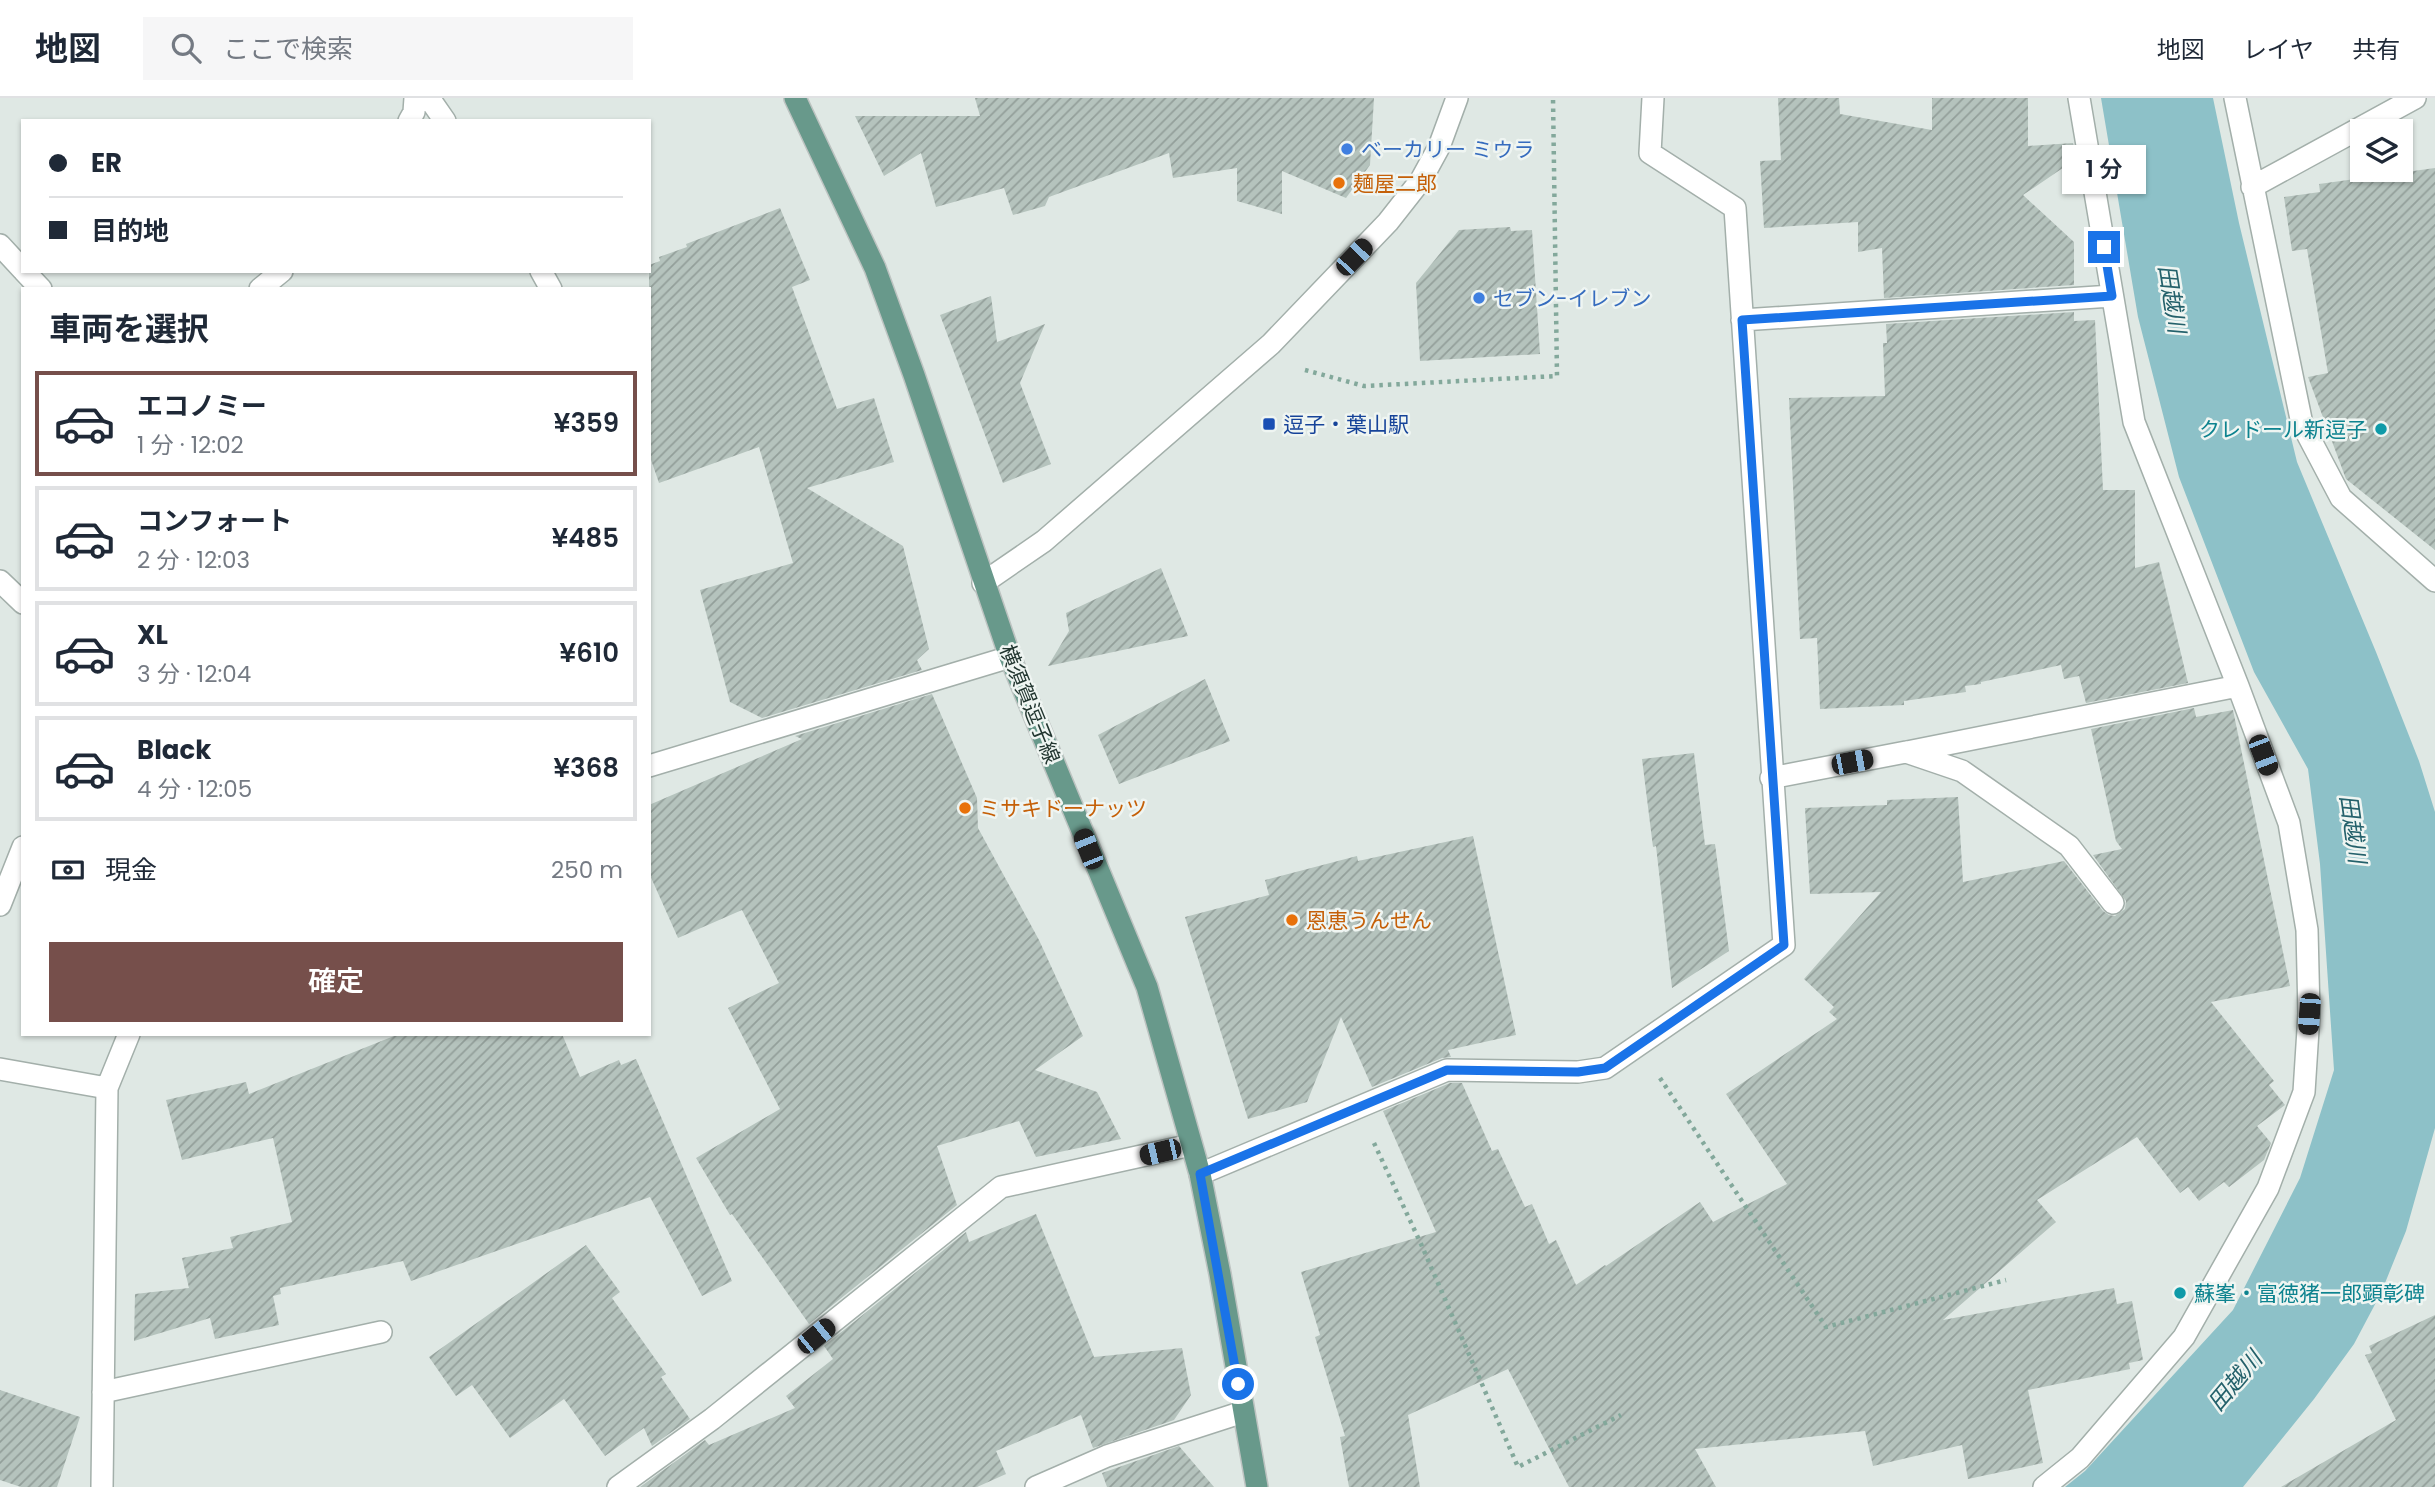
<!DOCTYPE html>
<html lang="ja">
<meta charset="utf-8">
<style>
body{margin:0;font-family:Poppins,"Noto Sans JP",sans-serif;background:#f6f6f7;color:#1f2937;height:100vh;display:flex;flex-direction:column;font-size:26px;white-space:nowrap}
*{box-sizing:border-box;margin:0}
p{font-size:23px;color:#747a83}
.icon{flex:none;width:38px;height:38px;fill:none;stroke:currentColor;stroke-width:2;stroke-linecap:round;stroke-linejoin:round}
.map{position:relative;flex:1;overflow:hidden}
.sheet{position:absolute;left:21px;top:189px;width:630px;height:749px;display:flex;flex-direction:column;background:#fff;border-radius:0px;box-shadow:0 2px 5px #0004}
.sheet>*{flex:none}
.guide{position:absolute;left:21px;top:21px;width:630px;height:154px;border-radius:0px;box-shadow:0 2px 5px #0004;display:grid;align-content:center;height:154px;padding:0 28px;background:#fff}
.tools{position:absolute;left:2350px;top:21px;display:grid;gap:14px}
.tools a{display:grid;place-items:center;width:63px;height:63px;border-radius:0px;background:#fff;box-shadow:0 2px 5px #0004;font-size:35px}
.end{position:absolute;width:32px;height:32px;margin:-16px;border:9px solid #1a73e8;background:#fff;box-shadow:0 0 0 4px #fff}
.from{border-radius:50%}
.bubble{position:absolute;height:49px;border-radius:0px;background:#fff;box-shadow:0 2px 5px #0004;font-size:23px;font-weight:600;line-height:49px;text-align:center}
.car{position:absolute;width:21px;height:42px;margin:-21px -10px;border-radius:9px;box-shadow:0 0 5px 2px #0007;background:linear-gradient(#222 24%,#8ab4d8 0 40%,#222 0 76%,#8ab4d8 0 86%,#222 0)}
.guide b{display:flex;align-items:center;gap:24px;height:66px;font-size:26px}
.guide b+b{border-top:2px solid #e0e1e3}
.guide i{width:18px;height:18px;background:#1f2937}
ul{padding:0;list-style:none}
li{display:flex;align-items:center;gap:21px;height:105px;margin:0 14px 10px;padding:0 14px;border:4px solid #e0e1e3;border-radius:0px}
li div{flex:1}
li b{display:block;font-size:26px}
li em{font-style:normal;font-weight:600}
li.selected{border-color:#764f4b}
li>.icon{width:63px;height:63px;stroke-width:1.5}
h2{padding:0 28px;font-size:32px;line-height:84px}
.pay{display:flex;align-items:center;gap:18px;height:77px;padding:0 28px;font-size:26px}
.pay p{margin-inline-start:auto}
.primary-button{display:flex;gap:14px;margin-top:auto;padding:14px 28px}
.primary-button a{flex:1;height:80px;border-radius:0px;background:#764f4b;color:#fff;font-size:28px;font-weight:600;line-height:80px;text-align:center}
header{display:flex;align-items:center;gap:42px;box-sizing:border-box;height:98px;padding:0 35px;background:#fff;border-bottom:2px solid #e0e1e3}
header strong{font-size:33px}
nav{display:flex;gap:38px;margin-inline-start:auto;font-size:24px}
.search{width:490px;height:63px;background:#f6f6f7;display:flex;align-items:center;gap:18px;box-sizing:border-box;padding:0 24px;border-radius:0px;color:#747a83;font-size:26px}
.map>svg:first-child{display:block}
.water{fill:#8dc1c8}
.building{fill:url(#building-hatch)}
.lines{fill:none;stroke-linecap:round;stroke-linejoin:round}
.minor-casing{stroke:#a3afaa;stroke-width:24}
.major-casing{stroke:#bdc3c1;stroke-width:24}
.path{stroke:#83a89b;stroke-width:4.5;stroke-dasharray:3.5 5;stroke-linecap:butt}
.minor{stroke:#fff;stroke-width:21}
.major{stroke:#68998b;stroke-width:21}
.route{stroke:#1a73e8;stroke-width:9}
.shop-dot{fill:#3f7fe0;stroke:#eff5f2;stroke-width:2.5}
.food-dot{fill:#e8710a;stroke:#eff5f2;stroke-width:2.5}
.transit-dot{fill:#1a4fb4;stroke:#eff5f2;stroke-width:2.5}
.culture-dot{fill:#0f9aa8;stroke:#eff5f2;stroke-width:2.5}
.labels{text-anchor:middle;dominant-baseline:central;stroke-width:5;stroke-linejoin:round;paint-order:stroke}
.shop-label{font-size:21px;fill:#366cbe;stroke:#eff5f2;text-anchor:start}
.food-label{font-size:21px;fill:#c56008;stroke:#eff5f2;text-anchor:start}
.transit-label{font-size:21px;fill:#164399;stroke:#eff5f2;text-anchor:start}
.culture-label{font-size:21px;fill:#0d838f;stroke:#eff5f2;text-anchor:end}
.street-label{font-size:21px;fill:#223630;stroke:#eff5f2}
.water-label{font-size:23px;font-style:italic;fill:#24616b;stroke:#eff5f2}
</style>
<header>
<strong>地図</strong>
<div class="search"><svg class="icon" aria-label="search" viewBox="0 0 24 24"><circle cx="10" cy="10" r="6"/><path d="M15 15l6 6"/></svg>ここで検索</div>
<nav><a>地図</a><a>レイヤ</a><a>共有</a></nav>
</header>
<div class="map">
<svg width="2435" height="1389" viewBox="0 0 2435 1389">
<defs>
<pattern id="building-hatch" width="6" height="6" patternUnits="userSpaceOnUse" patternTransform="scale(1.75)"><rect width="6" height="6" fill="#b5c3bd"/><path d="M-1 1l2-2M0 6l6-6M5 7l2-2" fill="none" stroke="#939f9a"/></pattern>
</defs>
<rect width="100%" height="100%" fill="#dfe8e4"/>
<!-- water -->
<path class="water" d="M2101,0H2213L2239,125L2297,364L2376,554L2419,663L2435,714V1030L2406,1133L2381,1195L2354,1246L2314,1301L2243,1389H2065L2085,1373L2233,1212L2300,1080L2334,972L2320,766L2308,671L2254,574L2179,379L2138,219Z"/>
<!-- building -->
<path class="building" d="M975,0H1374L1370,67L1346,100L1282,73V116L1237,103V70L1173,80L1169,55L1049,99L1045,108L1013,117L1004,90L936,109L921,55L884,78L855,18H980Z
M1778,0H1839L1840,16L1932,32V0H2028V48L2073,45L2076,61L2023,97L2074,144V187L1884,200L1882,150L1858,154V124L1764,130L1760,63L1781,62Z
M2435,70V452L2346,381L2308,279L2328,275L2307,151L2292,153L2284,99L2320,94L2319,86Z
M780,110L810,182L792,189L837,311L874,300L894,364L807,390L903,448L929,551L917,562L922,572L762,620L730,604L700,492L793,465L759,349L659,385L649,356V167L660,163L659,159L687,149L686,146Z
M1510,129L1511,133L1532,132L1540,256L1420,263L1416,185L1459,132Z
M991,198L997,244L1045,226L1020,285L1051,366L1003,385L940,217Z
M2074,214V223L2095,222L2103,392H2135V470L2159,464L2188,585L2086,605L2079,578L2064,581L2061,567L1981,584V586L1965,588L1966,594L1904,603V607L1820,611L1817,540L1800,541L1789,300L1885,298L1883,245H1887L1886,226Z
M1161,470L1188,538L1048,568L1069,533L1066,515Z
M1205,581L1230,643L1119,686L1098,637Z
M932,596L977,700L978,730L1039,842L1083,938L1035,972L1097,994L1121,1041L1036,1059L1019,1023L937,1048L957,1107L809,1226L732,1116L730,1117L696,1060L780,1011L728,910L779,885L742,812L678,840L649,775V707L802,641L795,638Z
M2194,610L2196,619L2233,612L2290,888L2211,904L2274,983L2269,987L2285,1007L2257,1028L2271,1045L2264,1062L2229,1089L2224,1084L2199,1103L2188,1089L2180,1095L2137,1039L2037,1102L2056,1124L1943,1222L2114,1190L2117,1206L2132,1203L2143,1262L2129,1265L2130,1271L2028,1292L2043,1365L1968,1381L1962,1347L1873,1368L1865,1333L1695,1351L1716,1389H1569L1508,1271L1408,1317L1420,1389H1349L1340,1339L1345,1338L1315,1239L1320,1237L1301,1174L1436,1134L1383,1013L1450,985H1462L1492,1053L1498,1051L1525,1109L1532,1106L1549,1146L1556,1142L1576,1187L1605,1167L1606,1168L1700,1104L1713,1124L1787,1086L1726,996L1837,921L1829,914L1834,909L1804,881L1881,794L1810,796L1805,710L1887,707V702L1958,699L1963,784L2064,763L2103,813L2109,817L2115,818L2125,811L2126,803L2093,757L2122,751L2116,743L2091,631Z
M1694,655L1705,747L1715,746L1729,853L1672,890L1656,748L1653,749L1642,661Z
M1473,738L1516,937L1448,952L1451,959L1442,960L1372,989L1341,919L1307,1004L1248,1021L1185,819L1269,797L1265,782L1357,758L1358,763Z
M399,936H562L580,979L619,962L621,967L636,961L732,1183L702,1198L650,1099L411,1183L403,1163L280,1190L281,1196L273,1198L279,1227L215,1241L210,1220L134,1243L135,1196L189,1190L182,1160L233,1150L230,1139L292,1124L273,1040L182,1062L166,1002L246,984L249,996Z
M1036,1116L1094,1259L1182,1250L1191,1297L1174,1322L1093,1350L1081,1317L996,1353L1006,1376L977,1389H640L705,1342L709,1347L795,1310L786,1298L833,1261L824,1248L966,1134L969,1144Z
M586,1147L620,1194L612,1200L666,1276L661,1279L690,1321L652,1348L644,1330L605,1358L564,1301L510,1340L472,1287L456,1298L429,1259Z
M2435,1217V1389H2281L2396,1322L2365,1257L2372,1255L2369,1248Z
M0,1292L80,1319L57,1389H21L0,1382Z
M1179,1348L1214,1389H1107L1102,1375Z"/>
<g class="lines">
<defs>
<path id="minor" d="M429,0L445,23
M2235,0L2302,326L2341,400L2435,483
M409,23L414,14L415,0
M2252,89L2415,0
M0,147L23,172
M24,173L41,191
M541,173L551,191
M260,191L282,173
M1742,222L2112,198
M0,483L23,505
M983,485L1044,443L1271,246L1388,124L1421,82L1439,49L1457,0
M1907,654L2238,588
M649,668L1010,559
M1771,680L1906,654L1962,673L2069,748L2113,805
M0,807L23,749
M0,971L107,990
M1200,1076L1447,972L1578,974L1605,970L1784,847L1735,110L1650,55L1653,0
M103,1294L381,1234
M102,1389L107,990L129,936
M618,1389L712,1321L1001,1089L1191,1047
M1036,1389L1107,1358L1243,1314
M2044,1389L2080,1360L2184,1239L2268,1090L2304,994L2309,916L2307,832L2289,725L2238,588L2134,324L2079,0"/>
<path id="major" d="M795,0L875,170L914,277L1010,559L1147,889L1200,1076L1220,1176L1257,1389"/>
</defs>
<!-- minor casing -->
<use href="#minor" class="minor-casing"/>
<!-- major casing -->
<use href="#major" class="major-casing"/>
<!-- path -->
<path class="path" d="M1305,272L1364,288L1557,278L1553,0
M1660,980L1826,1229L2006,1182
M1374,1045L1421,1146L1518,1369L1621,1317"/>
<!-- minor -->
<use href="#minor" class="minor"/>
<!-- major -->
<use href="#major" class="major"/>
</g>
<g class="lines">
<!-- route -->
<path class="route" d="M1238,1286L1200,1076L1447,972L1578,974L1605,970L1784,847L1742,222L2112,198L2104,149"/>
</g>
<!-- markers -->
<g class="shop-dot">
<circle cx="1347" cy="51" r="7"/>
<circle cx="1479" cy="200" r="7"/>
</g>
<g class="food-dot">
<circle cx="1339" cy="85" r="7"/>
<circle cx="965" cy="710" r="7"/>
<circle cx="1292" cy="822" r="7"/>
</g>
<rect class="transit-dot" x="1262" y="319" width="14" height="14" rx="3.5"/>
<g class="culture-dot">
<circle cx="2381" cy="331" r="7"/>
<circle cx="2180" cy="1195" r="7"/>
</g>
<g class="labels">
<!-- shop labels -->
<g class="shop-label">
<text x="1361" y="51">ベーカリー ミウラ</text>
<text x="1493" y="200">セブン-イレブン</text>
</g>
<!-- food labels -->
<g class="food-label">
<text x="1353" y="85">麺屋二郎</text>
<text x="979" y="710">ミサキドーナッツ</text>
<text x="1306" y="822">恩恵うんせん</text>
</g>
<!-- transit labels -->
<g class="transit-label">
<text x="1283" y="326">逗子・葉山駅</text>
</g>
<!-- culture labels -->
<g class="culture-label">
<text x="2367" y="331">クレドール新逗子</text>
<text x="2194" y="1195" text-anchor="start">蘇峯・富徳猪一郎顕彰碑</text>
</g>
<!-- street labels -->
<g class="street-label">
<text transform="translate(1030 606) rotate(68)">横須賀逗子線</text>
</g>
<!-- water labels -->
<g class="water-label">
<text transform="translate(2172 201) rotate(81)">田越川</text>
<text transform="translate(2353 731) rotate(82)">田越川</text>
<text transform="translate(2235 1283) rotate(-50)">田越川</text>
</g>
</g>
</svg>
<div class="tools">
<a><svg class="icon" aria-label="layers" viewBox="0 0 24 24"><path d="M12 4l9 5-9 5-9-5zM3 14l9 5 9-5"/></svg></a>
</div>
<i class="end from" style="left:1238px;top:1286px"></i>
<i class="end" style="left:2104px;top:149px"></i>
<div class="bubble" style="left:2062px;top:47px;width:84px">1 分</div>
<i class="car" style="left:1354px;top:159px;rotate:44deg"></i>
<i class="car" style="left:2263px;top:657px;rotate:159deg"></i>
<i class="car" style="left:1852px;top:664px;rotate:79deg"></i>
<i class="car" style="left:1088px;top:751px;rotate:338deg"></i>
<i class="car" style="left:2309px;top:916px;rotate:184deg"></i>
<i class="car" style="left:1160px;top:1054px;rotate:257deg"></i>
<i class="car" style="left:816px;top:1238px;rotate:51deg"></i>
<div class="guide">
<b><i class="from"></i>ER</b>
<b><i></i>目的地</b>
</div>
<section class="sheet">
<h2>車両を選択</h2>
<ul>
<li class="selected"><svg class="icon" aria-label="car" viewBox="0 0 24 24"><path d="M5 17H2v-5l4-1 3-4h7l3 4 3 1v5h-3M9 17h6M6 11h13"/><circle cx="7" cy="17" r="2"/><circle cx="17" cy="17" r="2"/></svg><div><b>エコノミー</b><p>1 分 · 12:02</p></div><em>¥359</em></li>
<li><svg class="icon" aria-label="car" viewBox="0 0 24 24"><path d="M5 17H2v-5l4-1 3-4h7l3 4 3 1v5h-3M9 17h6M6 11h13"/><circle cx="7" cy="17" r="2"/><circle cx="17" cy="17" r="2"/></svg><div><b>コンフォート</b><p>2 分 · 12:03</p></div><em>¥485</em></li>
<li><svg class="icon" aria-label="car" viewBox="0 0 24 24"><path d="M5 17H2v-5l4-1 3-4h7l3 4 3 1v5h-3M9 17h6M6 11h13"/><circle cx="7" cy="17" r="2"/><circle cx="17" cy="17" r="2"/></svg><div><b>XL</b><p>3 分 · 12:04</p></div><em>¥610</em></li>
<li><svg class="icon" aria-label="car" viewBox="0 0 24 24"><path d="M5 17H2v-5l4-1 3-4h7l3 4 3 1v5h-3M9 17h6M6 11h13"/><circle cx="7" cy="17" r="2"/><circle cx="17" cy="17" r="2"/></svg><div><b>Black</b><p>4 分 · 12:05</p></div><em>¥368</em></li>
</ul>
<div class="pay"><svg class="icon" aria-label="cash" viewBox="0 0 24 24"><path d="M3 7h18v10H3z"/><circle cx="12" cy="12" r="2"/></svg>現金<p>250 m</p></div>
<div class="primary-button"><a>確定</a></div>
</section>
</div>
